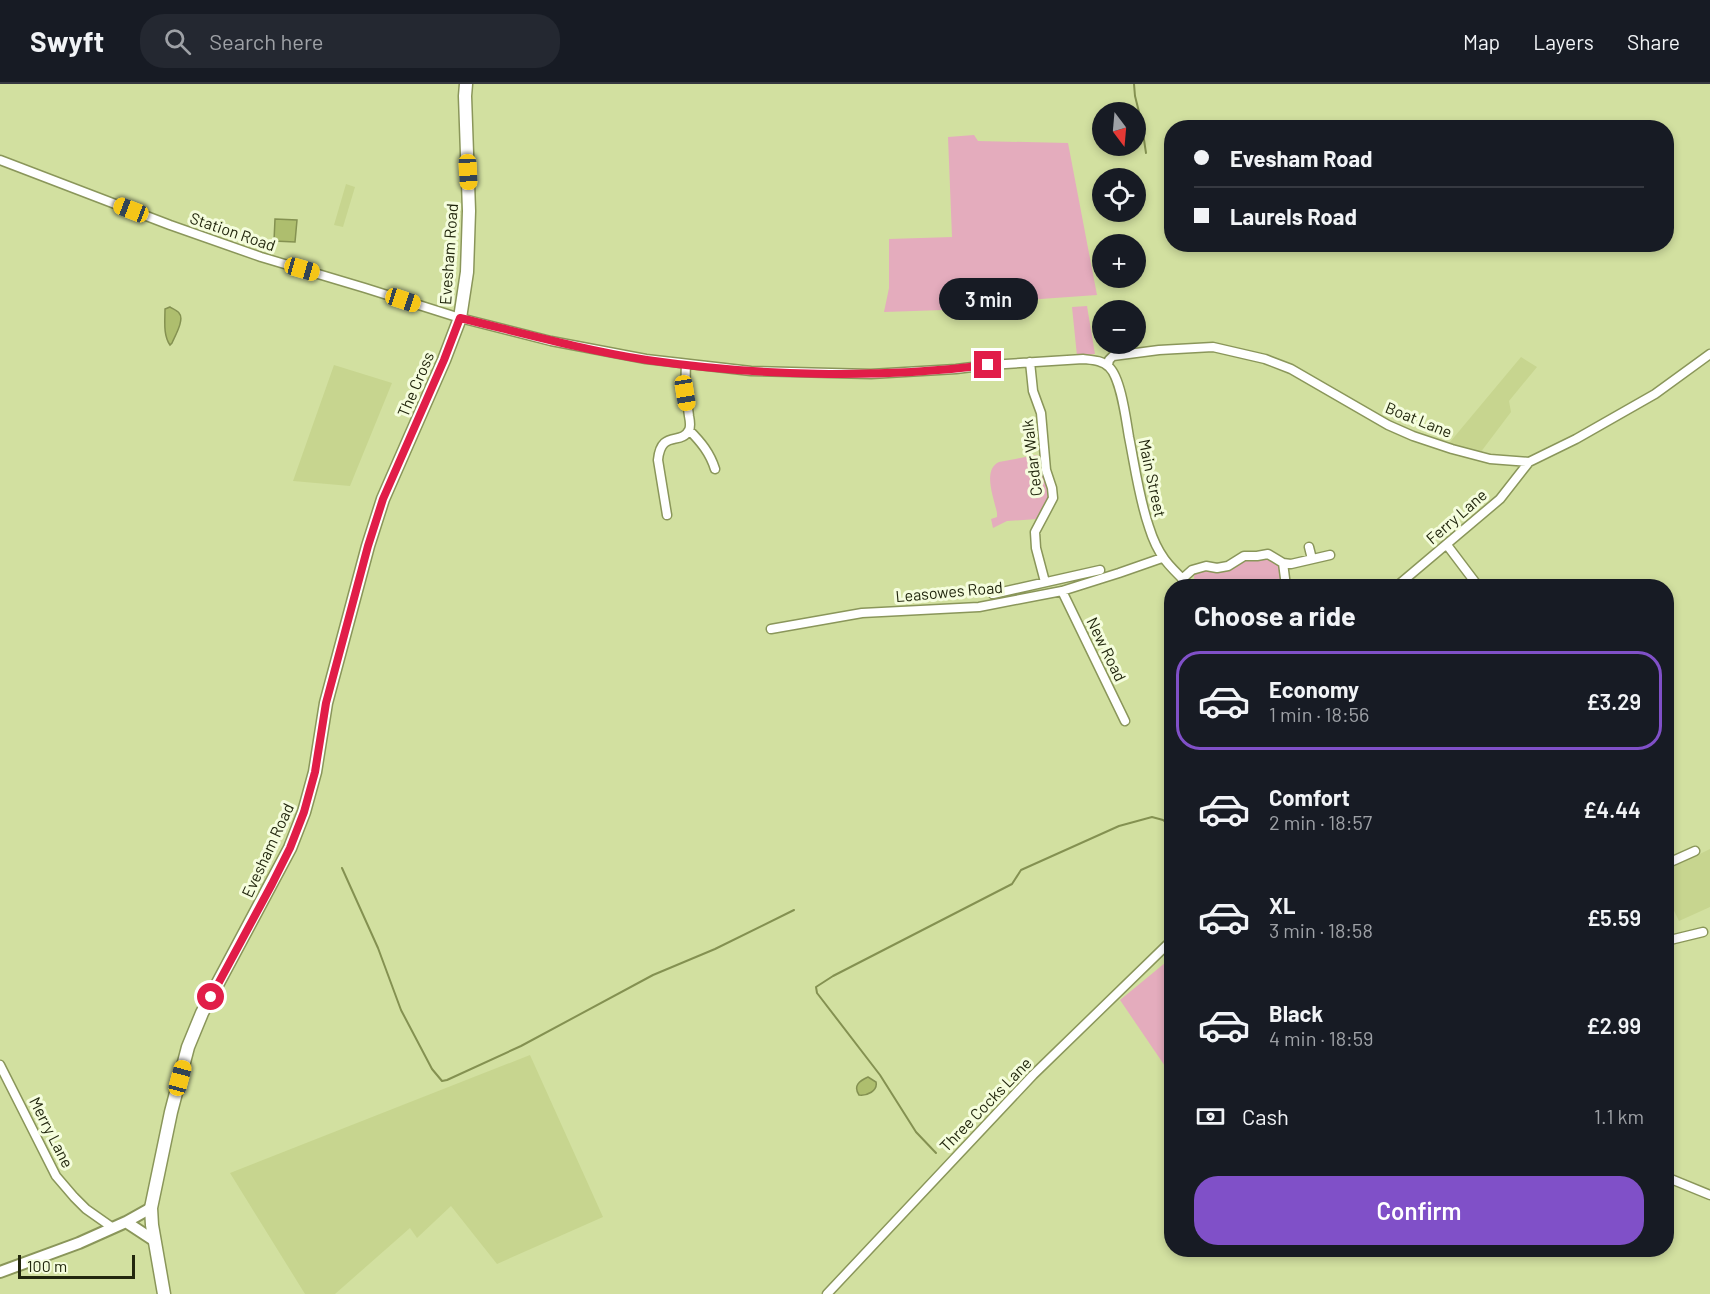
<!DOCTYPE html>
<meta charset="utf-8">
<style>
body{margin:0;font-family:Barlow,sans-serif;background:#242831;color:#f1f3f6;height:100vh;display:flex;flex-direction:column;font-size:22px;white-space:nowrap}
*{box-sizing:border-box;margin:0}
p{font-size:20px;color:#9ea1a6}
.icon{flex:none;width:33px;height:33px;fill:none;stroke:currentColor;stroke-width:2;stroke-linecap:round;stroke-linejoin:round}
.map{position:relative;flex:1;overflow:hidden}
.drawer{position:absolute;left:1164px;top:495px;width:510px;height:678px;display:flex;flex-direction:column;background:#171b24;border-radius:24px;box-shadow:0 3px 9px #0003}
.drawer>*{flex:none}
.banner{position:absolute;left:1164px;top:36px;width:510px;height:132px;border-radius:24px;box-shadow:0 3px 9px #0003;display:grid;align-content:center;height:132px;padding:0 30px;background:#171b24}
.needle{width:39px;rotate:164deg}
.tools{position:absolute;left:1092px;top:18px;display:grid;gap:12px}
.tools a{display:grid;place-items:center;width:54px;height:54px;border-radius:50%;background:#171b24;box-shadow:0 3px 9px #0003;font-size:30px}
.scale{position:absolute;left:18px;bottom:15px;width:117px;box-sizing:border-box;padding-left:6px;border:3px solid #22270e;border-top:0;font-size:16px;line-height:21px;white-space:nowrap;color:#22270e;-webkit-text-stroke:4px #f5fddd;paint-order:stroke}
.end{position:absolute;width:27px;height:27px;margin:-14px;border:8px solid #e11d48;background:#fff;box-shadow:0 0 0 3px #fff}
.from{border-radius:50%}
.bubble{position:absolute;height:42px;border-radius:21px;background:#171b24;box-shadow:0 3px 9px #0003;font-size:20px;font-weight:600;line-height:42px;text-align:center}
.car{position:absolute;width:18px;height:36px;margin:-18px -9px;border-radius:8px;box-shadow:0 0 4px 2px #0007;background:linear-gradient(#f5c518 24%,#345 0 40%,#f5c518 0 76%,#345 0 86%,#f5c518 0)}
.banner b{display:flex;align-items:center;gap:21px;height:57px;font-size:22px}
.banner b+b{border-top:2px solid #363941}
.banner i{width:15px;height:15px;background:#f1f3f6}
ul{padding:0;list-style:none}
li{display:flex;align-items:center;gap:18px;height:99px;margin:0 12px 9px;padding:0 18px;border:3px solid transparent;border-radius:24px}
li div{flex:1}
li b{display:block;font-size:22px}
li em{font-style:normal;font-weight:600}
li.on{border-color:#8050c8}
li>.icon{width:54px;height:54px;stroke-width:1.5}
h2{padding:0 30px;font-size:27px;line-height:72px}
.pay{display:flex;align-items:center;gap:15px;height:66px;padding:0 30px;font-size:22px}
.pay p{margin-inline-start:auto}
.primary-button{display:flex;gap:12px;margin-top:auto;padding:12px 30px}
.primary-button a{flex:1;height:69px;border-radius:24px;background:#8050c8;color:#fff;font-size:24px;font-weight:600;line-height:69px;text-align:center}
header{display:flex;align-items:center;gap:36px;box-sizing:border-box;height:84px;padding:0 30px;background:#171b24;border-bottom:2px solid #363941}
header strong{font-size:28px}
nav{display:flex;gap:33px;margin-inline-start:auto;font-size:21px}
.search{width:420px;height:54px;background:#242831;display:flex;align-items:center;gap:15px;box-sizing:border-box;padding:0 21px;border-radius:24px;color:#9ea1a6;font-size:22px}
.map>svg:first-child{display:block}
.built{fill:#c7d58f}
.green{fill:#e4acbd}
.water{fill:#aebe6e;stroke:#849151;stroke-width:1.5}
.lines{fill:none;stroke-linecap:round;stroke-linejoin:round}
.stream{stroke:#849151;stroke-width:2}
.minor-casing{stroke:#8a965a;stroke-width:11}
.tertiary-casing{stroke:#8a965a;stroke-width:14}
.secondary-casing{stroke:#8a965a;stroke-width:15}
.minor{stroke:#fff;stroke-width:8}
.tertiary{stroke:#fff;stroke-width:10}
.secondary{stroke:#fff;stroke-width:12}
.route{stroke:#e11d48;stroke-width:8}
.labels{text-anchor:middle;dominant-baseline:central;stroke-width:6;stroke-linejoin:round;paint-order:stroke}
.street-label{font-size:16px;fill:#22270e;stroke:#f5fddd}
</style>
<header>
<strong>Swyft</strong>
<div class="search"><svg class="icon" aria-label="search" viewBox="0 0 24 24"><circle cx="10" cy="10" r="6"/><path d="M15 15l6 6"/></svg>Search here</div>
<nav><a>Map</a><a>Layers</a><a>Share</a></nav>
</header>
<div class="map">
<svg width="1710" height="1210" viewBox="0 0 1710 1210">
<rect width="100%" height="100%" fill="#d2e0a0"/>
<!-- built -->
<path class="built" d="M346,100L355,103L343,143L334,141Z
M1521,273L1537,283L1509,317L1511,328L1477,373L1445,364Z
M334,281L392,299L350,402L293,397Z
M1710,765V823L1679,837L1667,812V786Z
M530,971L603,1133L497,1180L451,1122L417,1154L410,1144L335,1210H305L230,1089Z"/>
<!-- green -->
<path class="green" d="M974,51L978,57L1068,59L1097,211L943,222V226L884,228L889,204V155L952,153L948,53Z
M1087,222L1095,270L1077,272L1072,223Z
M1036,371L1041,373L1050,404L1049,415L1037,435L1007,437L993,444L991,435L997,433V429C994,414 982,386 999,378Z
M1264,473C1283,479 1280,485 1283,502H1198L1194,497V492L1193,490L1194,488L1238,477Z
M1171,874V991L1120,916Z"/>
<!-- water -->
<path class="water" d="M275,135L297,136L295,158L274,157Z
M170,223C171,224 178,227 179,229C185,235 175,252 172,259L170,261C163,251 165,237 165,225Z
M868,993L876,998C878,1007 867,1012 859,1011C853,1002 859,997 868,993Z"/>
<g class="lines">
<!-- stream -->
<path class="stream" d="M1134,0L1135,12L1141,36L1146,69
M342,784L378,864L401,926L432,985L442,997L447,996L521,962L653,891L715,865L794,826
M936,1069L916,1048L880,991L817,909L816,903L833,892L1012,800L1021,786L1119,742L1152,733L1163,736L1172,743"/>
<defs>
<path id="minor" d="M0,76L170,141L261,173L365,204L460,234L551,257L646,275L751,287L871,290L956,285L989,281L1083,275C1092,276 1102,276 1109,283C1121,294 1126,336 1129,353C1135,383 1139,414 1149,443C1158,472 1169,482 1190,502
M1030,278L1033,307L1041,329L1046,386L1052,404L1053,414L1035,448L1036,464L1045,498
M1108,281L1109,276L1113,272L1159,266L1213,263L1265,275L1291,285L1388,341L1413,352L1452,365L1490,375L1529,378L1576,355L1655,310L1710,270
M689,346C701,358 710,369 715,385
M667,431L658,376C661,345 681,362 689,346C691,342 690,337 689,332C686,315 685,298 686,281
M1447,461L1478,502
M1309,463L1312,475
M1283,479L1291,480L1330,471
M1283,479L1286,502
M1182,495L1192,486L1206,482L1217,484L1228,482L1244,472H1257L1268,470L1283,479
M1397,502L1500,415L1529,378
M1062,507L1125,637
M993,510L1100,486
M771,545L862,529L979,523L1062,507L1119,489L1162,474
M1666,780L1695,767
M1666,857L1703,848
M0,981L56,1092L74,1113L86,1125L113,1144
M1666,1093L1710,1111
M827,1210L1033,991L1172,856"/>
<path id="tertiary" d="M126,1138L151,1124
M0,1188L79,1159L126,1138L155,1157"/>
<path id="secondary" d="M164,1210L152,1141L151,1124L171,1028L188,963L202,929L290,764L304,728L315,688L326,619L368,462L383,415L444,276L460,234L467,188L469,127L465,12L466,0"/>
</defs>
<!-- minor casing -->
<use href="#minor" class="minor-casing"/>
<!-- tertiary casing -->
<use href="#tertiary" class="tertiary-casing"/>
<!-- secondary casing -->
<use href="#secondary" class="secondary-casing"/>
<!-- minor -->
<use href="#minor" class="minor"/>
<!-- tertiary -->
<use href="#tertiary" class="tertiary"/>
<!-- secondary -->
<use href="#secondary" class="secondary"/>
</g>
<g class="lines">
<!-- route -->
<path class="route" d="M211,913L272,800L290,764L304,728L315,688L326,619L368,462L383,415L444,276L460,234C522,249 584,266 647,276C758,292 877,295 988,281"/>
</g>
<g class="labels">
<!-- street labels -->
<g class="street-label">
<text transform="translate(233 147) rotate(19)">Station Road</text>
<text transform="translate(448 170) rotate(-86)">Evesham Road</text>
<text transform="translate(415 300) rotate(-67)">The Cross</text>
<text transform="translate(1419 335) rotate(22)">Boat Lane</text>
<text transform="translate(1031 374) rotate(-97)">Cedar Walk</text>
<text transform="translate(1153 394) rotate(78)">Main Street</text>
<text transform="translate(1456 432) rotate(-41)">Ferry Lane</text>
<text transform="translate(949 507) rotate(-5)">Leasowes Road</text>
<text transform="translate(1107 565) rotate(64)">New Road</text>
<text transform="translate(267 766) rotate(-65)">Evesham Road</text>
<text transform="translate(985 1020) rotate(-46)">Three Cocks Lane</text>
<text transform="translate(52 1048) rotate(63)">Merry Lane</text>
</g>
</g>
</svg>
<div class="tools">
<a><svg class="needle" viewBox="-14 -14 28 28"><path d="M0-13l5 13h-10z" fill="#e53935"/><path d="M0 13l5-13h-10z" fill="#9ea1a6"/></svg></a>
<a><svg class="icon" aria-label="locate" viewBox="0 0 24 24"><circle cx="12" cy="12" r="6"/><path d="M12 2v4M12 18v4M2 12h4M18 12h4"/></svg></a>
<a>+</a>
<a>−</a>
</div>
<div class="scale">100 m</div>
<i class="end from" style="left:211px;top:913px"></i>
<i class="end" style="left:988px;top:281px"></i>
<div class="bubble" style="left:939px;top:194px;width:99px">3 min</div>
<i class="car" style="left:468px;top:88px;rotate:177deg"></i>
<i class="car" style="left:131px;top:126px;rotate:291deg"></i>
<i class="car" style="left:302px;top:185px;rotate:106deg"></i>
<i class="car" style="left:403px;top:216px;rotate:108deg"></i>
<i class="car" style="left:685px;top:309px;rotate:171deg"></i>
<i class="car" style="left:180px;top:994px;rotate:15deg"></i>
<div class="banner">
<b><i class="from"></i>Evesham Road</b>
<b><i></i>Laurels Road</b>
</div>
<section class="drawer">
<h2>Choose a ride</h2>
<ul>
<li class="on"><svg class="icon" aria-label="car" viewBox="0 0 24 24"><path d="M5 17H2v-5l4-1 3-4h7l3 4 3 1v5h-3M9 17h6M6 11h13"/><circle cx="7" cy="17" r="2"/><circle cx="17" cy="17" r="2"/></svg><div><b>Economy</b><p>1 min · 18:56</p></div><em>£3.29</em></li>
<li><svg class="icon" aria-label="car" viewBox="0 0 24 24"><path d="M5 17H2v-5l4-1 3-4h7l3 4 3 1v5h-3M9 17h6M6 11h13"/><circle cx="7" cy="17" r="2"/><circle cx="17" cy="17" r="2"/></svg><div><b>Comfort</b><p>2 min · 18:57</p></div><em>£4.44</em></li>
<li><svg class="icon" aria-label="car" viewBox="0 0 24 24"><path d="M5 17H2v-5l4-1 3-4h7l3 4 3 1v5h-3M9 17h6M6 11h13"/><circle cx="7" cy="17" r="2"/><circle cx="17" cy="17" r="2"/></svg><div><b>XL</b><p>3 min · 18:58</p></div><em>£5.59</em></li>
<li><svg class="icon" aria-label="car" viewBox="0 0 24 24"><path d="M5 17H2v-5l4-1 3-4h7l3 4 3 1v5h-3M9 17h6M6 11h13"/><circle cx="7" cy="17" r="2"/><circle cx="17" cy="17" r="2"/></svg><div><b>Black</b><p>4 min · 18:59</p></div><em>£2.99</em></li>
</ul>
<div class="pay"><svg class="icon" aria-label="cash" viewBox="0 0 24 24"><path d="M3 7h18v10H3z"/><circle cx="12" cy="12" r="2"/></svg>Cash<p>1.1 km</p></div>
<div class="primary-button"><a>Confirm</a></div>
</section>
</div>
